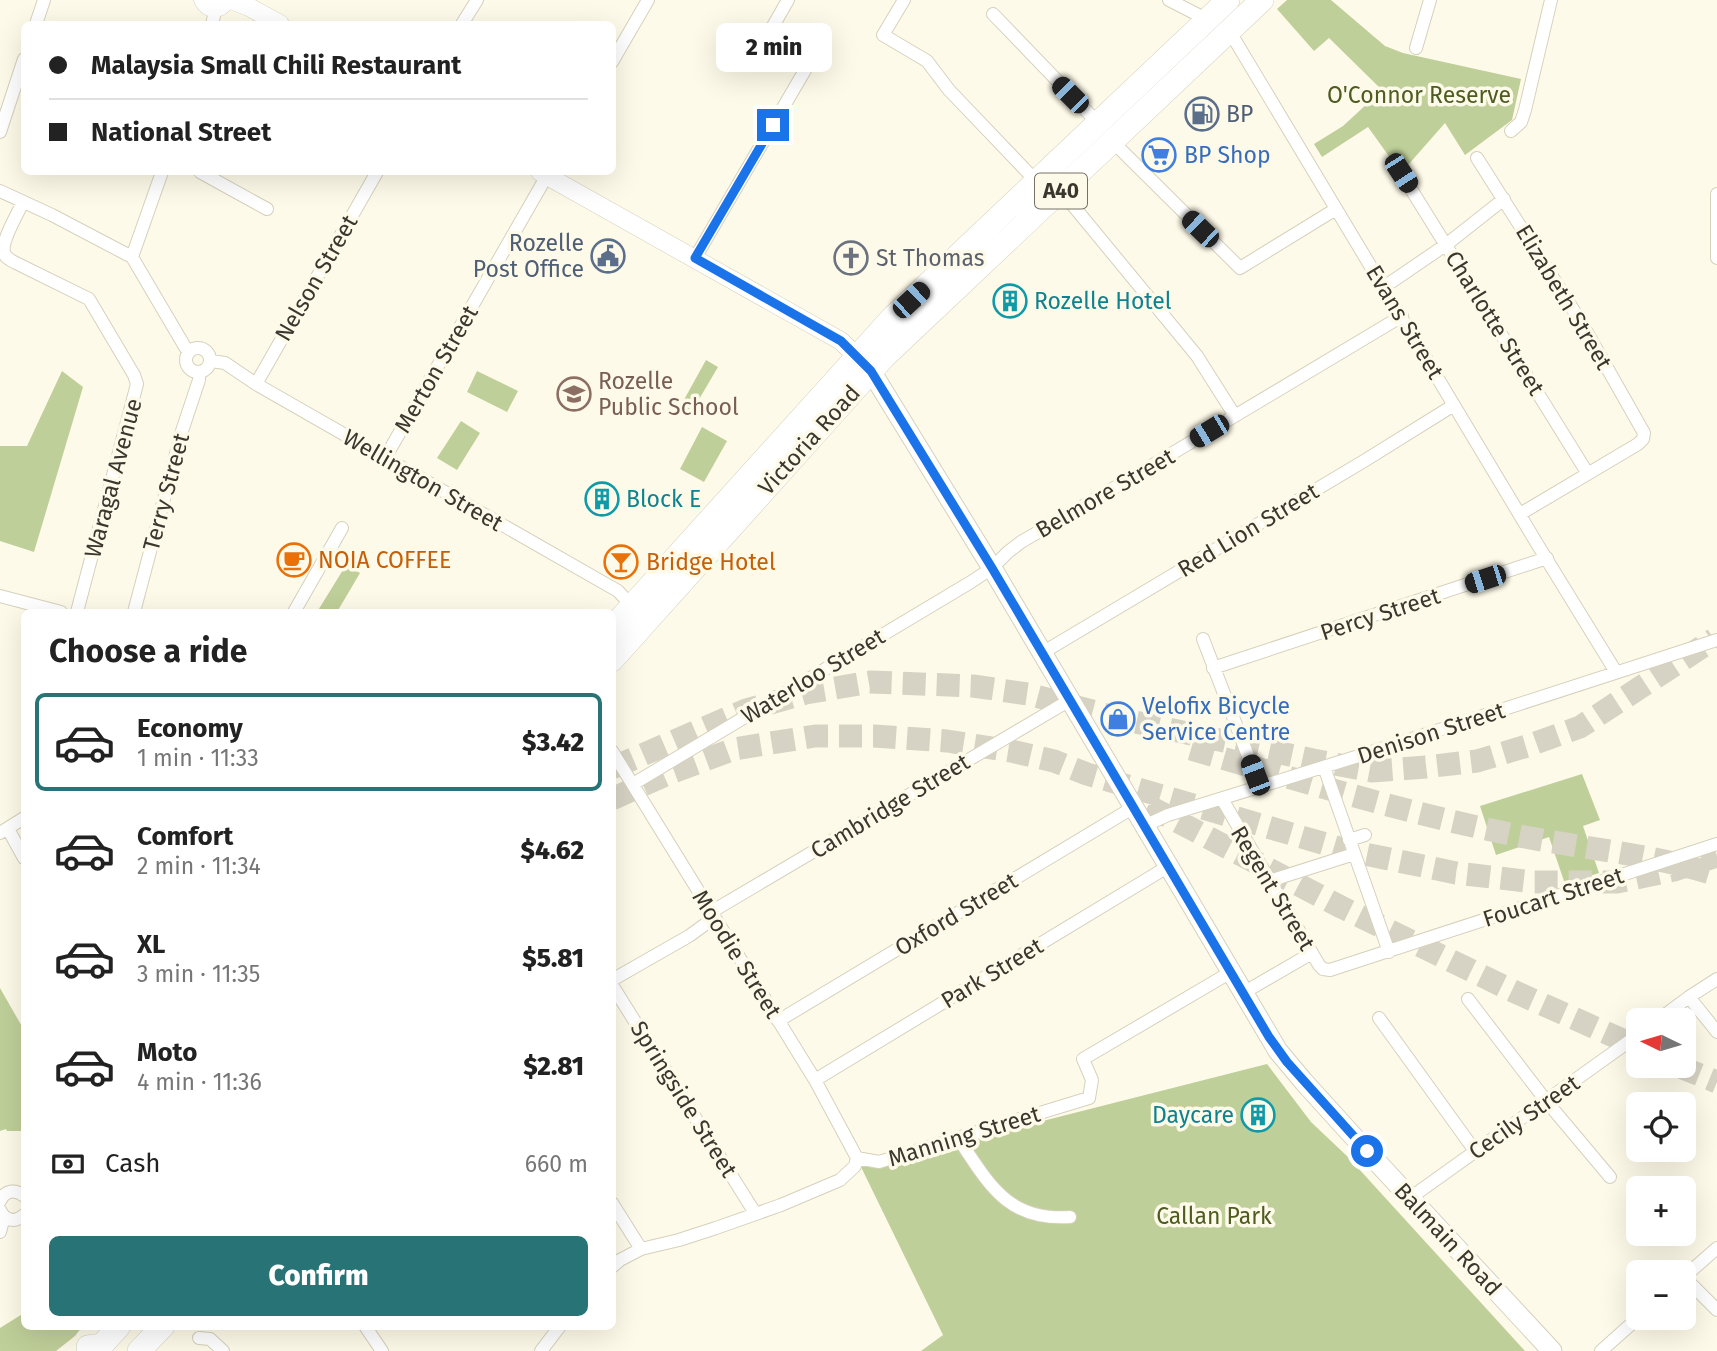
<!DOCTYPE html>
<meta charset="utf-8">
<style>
body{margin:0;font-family:"Fira Sans",sans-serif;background:#f6f6f6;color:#222;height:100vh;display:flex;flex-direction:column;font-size:26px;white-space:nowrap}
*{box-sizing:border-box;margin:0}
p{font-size:23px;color:#767676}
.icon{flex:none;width:38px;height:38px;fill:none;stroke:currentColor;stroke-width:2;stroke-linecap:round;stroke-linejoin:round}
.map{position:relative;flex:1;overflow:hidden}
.details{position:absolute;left:21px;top:609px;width:595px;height:721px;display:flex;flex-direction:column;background:#fff;border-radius:10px;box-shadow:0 7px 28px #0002}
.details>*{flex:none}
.top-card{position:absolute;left:21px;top:21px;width:595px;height:154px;border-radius:10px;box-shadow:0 7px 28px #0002;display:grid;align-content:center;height:154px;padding:0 28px;background:#fff}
.needle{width:46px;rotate:275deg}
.tools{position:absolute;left:1626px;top:1008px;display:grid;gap:14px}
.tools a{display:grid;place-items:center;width:70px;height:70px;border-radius:10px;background:#fff;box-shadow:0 7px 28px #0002;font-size:35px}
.end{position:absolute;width:32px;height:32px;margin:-16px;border:9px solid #1a73e8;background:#fff;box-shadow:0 0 0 4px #fff}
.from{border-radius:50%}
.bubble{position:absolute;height:49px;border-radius:10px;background:#fff;box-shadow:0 7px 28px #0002;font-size:23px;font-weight:800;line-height:49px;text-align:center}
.car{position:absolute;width:21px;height:42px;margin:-21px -10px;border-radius:9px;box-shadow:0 0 5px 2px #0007;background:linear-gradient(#222 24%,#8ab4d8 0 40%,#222 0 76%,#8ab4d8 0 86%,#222 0)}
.top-card b{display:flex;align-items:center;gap:24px;height:66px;font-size:26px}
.top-card b+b{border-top:2px solid #e0e0e0}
.top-card i{width:18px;height:18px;background:#222}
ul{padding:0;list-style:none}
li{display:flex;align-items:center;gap:21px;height:98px;margin:0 14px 10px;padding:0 14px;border:4px solid transparent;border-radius:10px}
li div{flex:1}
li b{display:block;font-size:26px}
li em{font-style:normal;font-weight:800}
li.current{border-color:#287375}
li>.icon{width:63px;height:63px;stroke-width:1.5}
h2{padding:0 28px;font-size:32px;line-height:84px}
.pay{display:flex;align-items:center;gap:18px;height:77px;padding:0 28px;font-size:26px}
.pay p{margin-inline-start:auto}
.action{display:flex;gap:14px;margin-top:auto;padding:14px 28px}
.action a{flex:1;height:80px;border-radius:10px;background:#287375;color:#fff;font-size:28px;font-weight:800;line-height:80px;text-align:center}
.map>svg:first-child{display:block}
.green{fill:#bfcf99}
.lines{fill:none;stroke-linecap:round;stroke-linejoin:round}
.highway-tunnel{stroke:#d7d3c4;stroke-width:23;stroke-dasharray:23 11;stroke-linecap:butt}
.street-casing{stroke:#d5d1bc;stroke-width:14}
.secondary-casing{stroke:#d5d1bc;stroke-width:19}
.primary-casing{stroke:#d5d1bc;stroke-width:21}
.highway-casing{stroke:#d5d1bc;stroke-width:24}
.street{stroke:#fff;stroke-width:12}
.secondary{stroke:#fff;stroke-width:18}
.primary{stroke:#fff;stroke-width:19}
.highway{stroke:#fff;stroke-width:23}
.route{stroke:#1a73e8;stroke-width:9}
.labels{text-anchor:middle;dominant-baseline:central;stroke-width:7;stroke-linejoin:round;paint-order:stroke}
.shield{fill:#fefae9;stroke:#747266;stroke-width:2}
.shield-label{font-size:21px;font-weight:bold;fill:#39372e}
.park-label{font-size:23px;fill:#4e5c21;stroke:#fefae9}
.service-label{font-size:23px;fill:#4e5e75;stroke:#fefae9;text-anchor:start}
.shop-label{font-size:23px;fill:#366cbe;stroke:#fefae9;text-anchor:start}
.worship-label{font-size:23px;fill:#5b616d;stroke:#fefae9;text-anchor:start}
.street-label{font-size:23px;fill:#39372e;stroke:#fefae9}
.culture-label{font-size:23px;fill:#0d838f;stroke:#fefae9;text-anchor:start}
.education-label{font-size:23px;fill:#785e54;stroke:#fefae9;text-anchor:start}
.food-label{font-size:23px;fill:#c56008;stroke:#fefae9;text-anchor:start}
</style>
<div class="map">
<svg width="1717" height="1351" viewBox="0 0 1717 1351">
<rect width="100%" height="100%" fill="#fefae9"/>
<!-- green -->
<path class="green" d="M1287,0H1331L1385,46L1403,53L1521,79L1512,120L1465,155L1445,123L1401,173L1368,127L1322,157L1314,144L1343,126L1382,90L1329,38L1314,51L1277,9Z
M706,360L718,367L691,413L680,407Z
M62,371L83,387L34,552L0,541V446H27Z
M477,371L518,391L507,412L467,392Z
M461,421L480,433L457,470L437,458Z
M702,427L727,441L704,482L680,469Z
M346,565L360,573L337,612H317Z
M1582,774L1600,820L1583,826L1599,873L1565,884L1549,837L1496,855L1480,806Z
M0,988L24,1030V1130L22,1131H7L6,1129L0,1131Z
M1267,1064L1311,1122L1348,1157L1525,1351H921L943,1335L861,1167Z
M24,1313V1326L82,1327L75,1336L56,1351H0V1328Z"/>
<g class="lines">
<!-- highway-tunnel -->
<path class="highway-tunnel" d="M1191,749C1302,781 1412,815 1525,837C1589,849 1655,855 1717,875
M612,768L746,710L806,693L870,682L973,686L1028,694L1126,720L1313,760L1372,771L1426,767L1477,761L1527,746L1580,727L1714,639
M612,799L670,773L734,749L815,736H874L947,741L1011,751L1054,761L1087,774L1346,850L1456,873L1534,882H1617L1674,870L1717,856
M1148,806L1341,907L1513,991L1638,1047
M1678,1066L1717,1082"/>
<defs>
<path id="street" d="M904,0L883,35L927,61L949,90L1036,181
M1169,0L1210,21
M993,14L1098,123
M36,24L44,0
M212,24L216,8
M462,24L477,0
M1226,30L1230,32L1536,542L1616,672
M765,40L788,0
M1416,48L1430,0
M612,62L648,0
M1511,131L1521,122L1525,110L1551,0
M0,132L24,59
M1113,142L1240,268L1336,209
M1477,158L1581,322L1644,433L1643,439L1638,444L1520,514
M200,172L267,209
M1401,173L1588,474
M0,191L52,215L132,257L185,347L189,351
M1061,191L1197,356L1235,416
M1717,194V258
M23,202C18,213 1,241 4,252C5,258 10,260 16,263L89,299L134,375L137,384L77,612
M132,257L162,172
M695,258L808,65
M1384,287L1447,244L1504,199
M186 360a12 12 0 1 1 24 0a12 12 0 1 1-24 0Z
M211,361L225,363L256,384L618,591L632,606
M256,384L377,172
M385,458L549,172
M0,596L61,612
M134,612L182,431L199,380V372
M294,612L342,528
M1203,639L1260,787
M1042,653L1364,461L1454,405
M1213,668L1547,558
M612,751L815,1080L857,1158
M1324,767L1389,952
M633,784L971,582L992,568L1008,552L1021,542L1126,481L1402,316
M1222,799L1319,965L1323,969L1330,970L1717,844
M1144,826L1168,815L1362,755L1717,640
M8,829L24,858
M0,833L24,818
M1349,840L1365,835
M1269,881L1354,854
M711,912L1070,700
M612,980L689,936L714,918
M612,985L755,1213
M1243,993L1312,953
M1689,997L1717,1032
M1468,999L1547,1102L1610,1177
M1379,1018L1475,1151
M1658,1020L1689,997L1717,979
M778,1021L1134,807
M815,1080L1169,866
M958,1138C989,1184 1007,1221 1070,1217
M857,1158L879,1162L1089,1098L1092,1080L1083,1059L1231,972
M1410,1198L1638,1035
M0,1201C5,1190 15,1189 24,1196
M612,1203L641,1249
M0,1210C5,1221 15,1223 24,1215
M0,1232L4,1217
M612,1267L620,1260L641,1249L679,1240L716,1228L781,1205L840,1180L855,1166L857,1158
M1684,1277L1717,1310
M1684,1277L1717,1248
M365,1326L382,1351
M199,1338L210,1339L223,1351
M541,1351L560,1326
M1601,1351L1638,1318"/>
<path id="secondary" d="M203,0C209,11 220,10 226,0
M231,0L249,7L280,24
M540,172L841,341L856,356"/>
<path id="primary" d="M871,371L992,568L1278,1051L1304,1082L1352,1135L1552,1351"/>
<path id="highway" d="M612,628L892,318L1228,0
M612,660L884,357L1262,0
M88,1347L102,1345L119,1326
M139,1351L163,1326"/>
</defs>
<!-- street casing -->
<use href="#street" class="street-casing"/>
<!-- secondary casing -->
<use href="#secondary" class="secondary-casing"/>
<!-- primary casing -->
<use href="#primary" class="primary-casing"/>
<!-- highway casing -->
<use href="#highway" class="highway-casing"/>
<!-- street -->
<use href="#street" class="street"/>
<!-- secondary -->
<use href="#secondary" class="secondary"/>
<!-- primary -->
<use href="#primary" class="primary"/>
<!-- highway -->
<use href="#highway" class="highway"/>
</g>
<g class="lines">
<!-- route -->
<path class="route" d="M773,125L695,258L841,341L871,371L992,568L1269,1037L1287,1062L1367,1151"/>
</g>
<!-- icons -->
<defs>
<symbol id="fuel-ring" viewBox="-11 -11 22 22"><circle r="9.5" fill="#fefae9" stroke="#5c6f8a" stroke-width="1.5"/><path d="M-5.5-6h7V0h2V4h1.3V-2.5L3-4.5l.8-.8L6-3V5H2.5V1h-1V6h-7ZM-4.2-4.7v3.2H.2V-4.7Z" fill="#5c6f8a"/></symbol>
<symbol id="supermarket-ring" viewBox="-11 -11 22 22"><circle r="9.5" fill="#fefae9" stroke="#3f7fe0" stroke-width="1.5"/><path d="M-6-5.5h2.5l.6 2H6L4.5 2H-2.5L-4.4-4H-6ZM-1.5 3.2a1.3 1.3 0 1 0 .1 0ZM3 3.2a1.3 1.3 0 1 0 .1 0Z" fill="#3f7fe0"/></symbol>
<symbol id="civic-ring" viewBox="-11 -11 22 22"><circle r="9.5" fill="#fefae9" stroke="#5c6f8a" stroke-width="1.5"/><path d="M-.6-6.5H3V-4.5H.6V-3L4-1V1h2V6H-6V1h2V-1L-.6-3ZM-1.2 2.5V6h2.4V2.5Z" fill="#5c6f8a"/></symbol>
<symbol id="church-ring" viewBox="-11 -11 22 22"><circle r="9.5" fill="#fefae9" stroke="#6b7280" stroke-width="1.5"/><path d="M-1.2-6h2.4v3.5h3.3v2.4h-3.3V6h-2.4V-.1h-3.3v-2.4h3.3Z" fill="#6b7280"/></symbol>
<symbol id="building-ring" viewBox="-11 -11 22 22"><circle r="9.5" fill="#fefae9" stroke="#0f9aa8" stroke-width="1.5"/><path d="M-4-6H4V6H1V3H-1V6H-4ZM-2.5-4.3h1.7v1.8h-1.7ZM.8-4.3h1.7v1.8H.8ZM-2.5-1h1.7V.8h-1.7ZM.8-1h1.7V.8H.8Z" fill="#0f9aa8"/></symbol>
<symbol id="school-ring" viewBox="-11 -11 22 22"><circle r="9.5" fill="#fefae9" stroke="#8d6e63" stroke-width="1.5"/><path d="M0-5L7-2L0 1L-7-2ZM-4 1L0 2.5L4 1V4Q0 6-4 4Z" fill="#8d6e63"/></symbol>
<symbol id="cafe-ring" viewBox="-11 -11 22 22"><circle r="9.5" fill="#fefae9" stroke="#e8710a" stroke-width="1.5"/><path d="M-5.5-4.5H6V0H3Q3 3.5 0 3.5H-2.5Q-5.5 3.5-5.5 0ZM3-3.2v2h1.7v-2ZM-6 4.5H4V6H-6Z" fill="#e8710a"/></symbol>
<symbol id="bar-ring" viewBox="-11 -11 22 22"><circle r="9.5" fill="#fefae9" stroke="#e8710a" stroke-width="1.5"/><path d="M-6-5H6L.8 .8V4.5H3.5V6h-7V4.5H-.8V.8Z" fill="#e8710a"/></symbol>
<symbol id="shop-ring" viewBox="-11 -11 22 22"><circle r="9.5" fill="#fefae9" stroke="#3f7fe0" stroke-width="1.5"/><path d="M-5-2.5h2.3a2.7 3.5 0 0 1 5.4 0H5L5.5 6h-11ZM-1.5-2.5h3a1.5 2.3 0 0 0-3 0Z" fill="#3f7fe0"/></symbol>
</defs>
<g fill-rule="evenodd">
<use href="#fuel-ring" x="1183" y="95" width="38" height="38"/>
<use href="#supermarket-ring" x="1140" y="136" width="38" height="38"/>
<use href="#civic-ring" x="589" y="237" width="38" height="38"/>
<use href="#church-ring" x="832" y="239" width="38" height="38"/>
<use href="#building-ring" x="991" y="282" width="38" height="38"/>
<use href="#school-ring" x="555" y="375" width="38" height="38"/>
<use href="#building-ring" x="583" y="480" width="38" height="38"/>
<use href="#cafe-ring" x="275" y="541" width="38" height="38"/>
<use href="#bar-ring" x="602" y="543" width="38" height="38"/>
<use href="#shop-ring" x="1099" y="700" width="38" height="38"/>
<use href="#building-ring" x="1239" y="1096" width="38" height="38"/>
</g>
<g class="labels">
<!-- shield labels -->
<rect class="shield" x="1035" y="173.5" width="52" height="35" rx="5"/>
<g class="shield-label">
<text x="1061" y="191">A40</text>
</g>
<!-- park labels -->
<g class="park-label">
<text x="1419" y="95">O'Connor Reserve</text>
<text x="1214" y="1216">Callan Park</text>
</g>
<!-- service labels -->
<g class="service-label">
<text x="1226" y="114">BP</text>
<text x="584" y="243" text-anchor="end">Rozelle<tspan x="584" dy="26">Post Office</tspan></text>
</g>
<!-- shop labels -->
<g class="shop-label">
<text x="1184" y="155">BP Shop</text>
<text x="1142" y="706">Velofix Bicycle<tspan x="1142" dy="26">Service Centre</tspan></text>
</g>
<!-- worship labels -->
<g class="worship-label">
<text x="876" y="258">St Thomas</text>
</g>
<!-- street labels -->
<g class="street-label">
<text transform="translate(316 278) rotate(-60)">Nelson Street</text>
<text transform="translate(1564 297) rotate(59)">Elizabeth Street</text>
<text transform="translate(1405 322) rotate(59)">Evans Street</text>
<text transform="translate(1495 323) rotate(58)">Charlotte Street</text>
<text transform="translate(436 369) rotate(-60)">Merton Street</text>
<text transform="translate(809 440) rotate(-48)">Victoria Road</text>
<text transform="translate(113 478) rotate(-75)">Waragal Avenue</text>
<text transform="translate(423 480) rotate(30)">Wellington Street</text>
<text transform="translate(166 492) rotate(-75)">Terry Street</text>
<text transform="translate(1105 493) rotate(-30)">Belmore Street</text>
<text transform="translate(1248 530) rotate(-31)">Red Lion Street</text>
<text transform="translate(1380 614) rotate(-18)">Percy Street</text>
<text transform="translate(813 676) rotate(-31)">Waterloo Street</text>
<text transform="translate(1431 733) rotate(-18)">Denison Street</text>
<text transform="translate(890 806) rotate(-31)">Cambridge Street</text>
<text transform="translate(1273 888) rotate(59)">Regent Street</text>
<text transform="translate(1553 897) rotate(-18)">Foucart Street</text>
<text transform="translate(956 914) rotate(-31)">Oxford Street</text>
<text transform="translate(737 954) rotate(58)">Moodie Street</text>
<text transform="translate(992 973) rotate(-31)">Park Street</text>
<text transform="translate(684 1099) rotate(58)">Springside Street</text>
<text transform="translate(1524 1117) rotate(-35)">Cecily Street</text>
<text transform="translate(964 1136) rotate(-17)">Manning Street</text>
<text transform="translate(1448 1239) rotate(47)">Balmain Road</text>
</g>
<!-- culture labels -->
<g class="culture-label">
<text x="1034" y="301">Rozelle Hotel</text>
<text x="626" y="499">Block E</text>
<text x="1234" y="1115" text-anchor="end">Daycare</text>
</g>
<!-- education labels -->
<g class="education-label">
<text x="598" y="381">Rozelle<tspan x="598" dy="26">Public School</tspan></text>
</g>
<!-- food labels -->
<g class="food-label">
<text x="318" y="560">NOIA COFFEE</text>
<text x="646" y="562">Bridge Hotel</text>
</g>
</g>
</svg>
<div class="tools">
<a><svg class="needle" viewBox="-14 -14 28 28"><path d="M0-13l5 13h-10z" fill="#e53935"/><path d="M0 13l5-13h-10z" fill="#767676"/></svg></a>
<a><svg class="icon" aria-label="locate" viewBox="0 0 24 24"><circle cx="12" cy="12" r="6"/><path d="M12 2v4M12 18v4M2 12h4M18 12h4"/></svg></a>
<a>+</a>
<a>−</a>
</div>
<i class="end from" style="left:1367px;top:1151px"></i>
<i class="end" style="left:773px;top:125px"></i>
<div class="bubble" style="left:716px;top:23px;width:116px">2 min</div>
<i class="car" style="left:1070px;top:95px;rotate:315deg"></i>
<i class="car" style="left:1401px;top:173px;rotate:147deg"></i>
<i class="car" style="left:1200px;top:229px;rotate:314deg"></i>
<i class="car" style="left:911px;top:300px;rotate:47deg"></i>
<i class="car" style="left:1209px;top:431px;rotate:239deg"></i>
<i class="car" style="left:1485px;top:579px;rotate:252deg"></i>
<i class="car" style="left:1255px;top:775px;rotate:339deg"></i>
<div class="top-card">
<b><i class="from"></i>Malaysia Small Chili Restaurant</b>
<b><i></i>National Street</b>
</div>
<section class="details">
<h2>Choose a ride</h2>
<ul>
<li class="current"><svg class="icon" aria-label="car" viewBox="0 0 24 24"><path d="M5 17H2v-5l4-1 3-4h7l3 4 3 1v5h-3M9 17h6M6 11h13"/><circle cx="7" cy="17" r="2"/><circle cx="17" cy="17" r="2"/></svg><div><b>Economy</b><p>1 min · 11:33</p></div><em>$3.42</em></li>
<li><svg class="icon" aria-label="car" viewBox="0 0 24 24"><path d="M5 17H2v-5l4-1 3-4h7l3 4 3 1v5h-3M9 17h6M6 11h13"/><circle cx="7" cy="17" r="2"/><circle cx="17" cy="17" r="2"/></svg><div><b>Comfort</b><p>2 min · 11:34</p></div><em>$4.62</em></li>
<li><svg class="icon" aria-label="car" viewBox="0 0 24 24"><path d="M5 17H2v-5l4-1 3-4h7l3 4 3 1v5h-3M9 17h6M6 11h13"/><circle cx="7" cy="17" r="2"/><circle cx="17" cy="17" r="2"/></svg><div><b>XL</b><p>3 min · 11:35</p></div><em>$5.81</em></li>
<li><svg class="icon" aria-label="car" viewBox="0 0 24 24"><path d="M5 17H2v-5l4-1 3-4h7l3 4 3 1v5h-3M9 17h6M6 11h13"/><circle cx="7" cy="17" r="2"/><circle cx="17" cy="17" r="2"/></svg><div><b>Moto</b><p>4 min · 11:36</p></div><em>$2.81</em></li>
</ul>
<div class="pay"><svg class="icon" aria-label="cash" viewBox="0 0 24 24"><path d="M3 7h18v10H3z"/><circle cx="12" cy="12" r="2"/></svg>Cash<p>660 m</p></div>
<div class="action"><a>Confirm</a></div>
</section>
</div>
